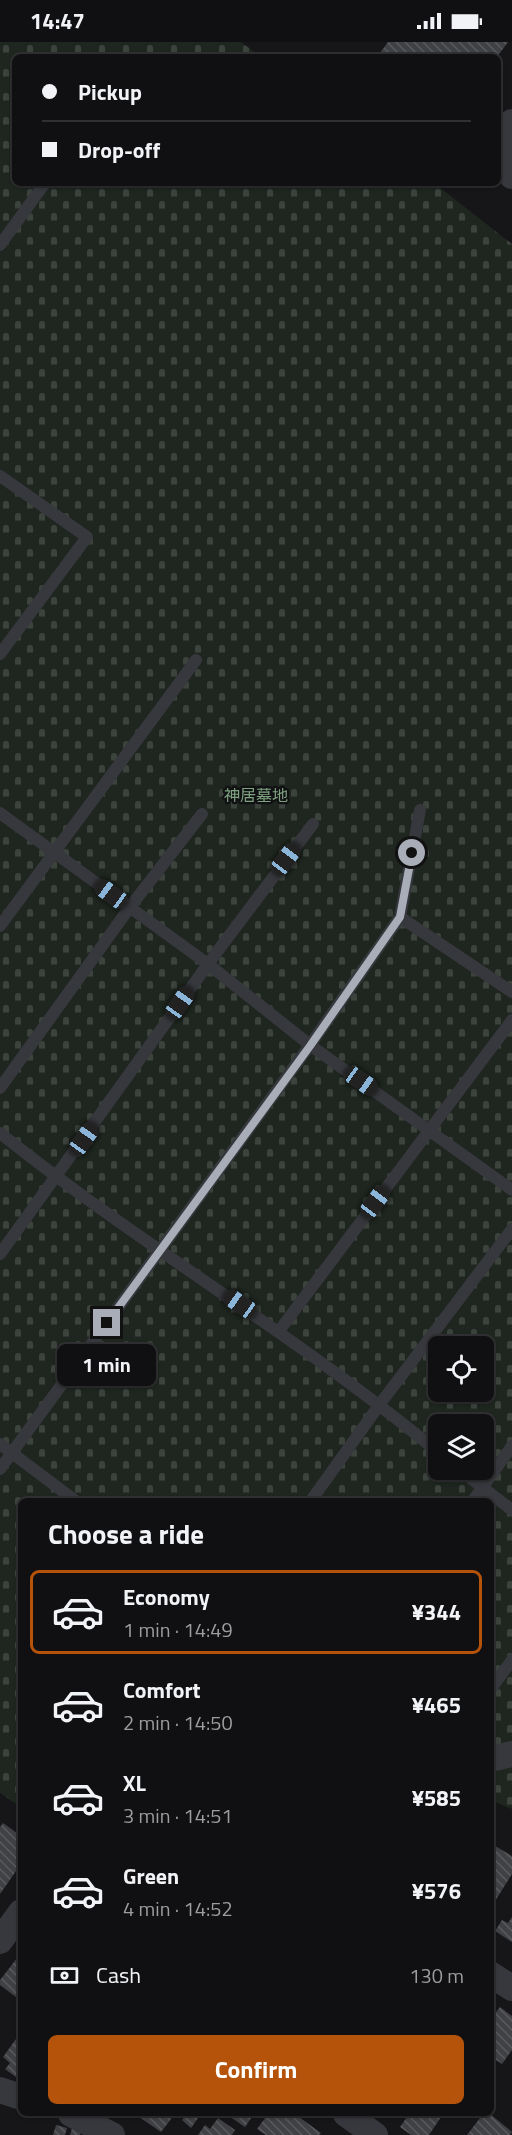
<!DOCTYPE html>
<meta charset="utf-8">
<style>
body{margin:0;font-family:"Titillium Web","Noto Sans JP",sans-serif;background:#1e1e20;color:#f1f3f6;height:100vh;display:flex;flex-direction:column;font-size:22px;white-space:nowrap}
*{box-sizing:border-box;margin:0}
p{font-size:20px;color:#9c9d9f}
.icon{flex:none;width:33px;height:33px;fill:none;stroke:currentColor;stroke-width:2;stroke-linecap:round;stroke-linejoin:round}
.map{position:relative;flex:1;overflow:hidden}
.side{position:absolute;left:18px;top:1456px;width:476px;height:618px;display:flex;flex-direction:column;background:#101012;border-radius:9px;box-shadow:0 2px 4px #0004,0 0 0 2px #303032}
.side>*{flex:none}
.guide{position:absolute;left:12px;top:12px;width:489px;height:132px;border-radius:9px;box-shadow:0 2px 4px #0004,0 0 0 2px #303032;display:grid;align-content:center;height:132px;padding:0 30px;background:#101012}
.buttons{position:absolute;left:428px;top:1294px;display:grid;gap:12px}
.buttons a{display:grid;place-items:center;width:66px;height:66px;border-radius:9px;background:#101012;box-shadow:0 2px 4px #0004,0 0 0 2px #303032;font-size:30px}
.end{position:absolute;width:27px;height:27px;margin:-14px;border:8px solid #a8adb8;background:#111;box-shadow:0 0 0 3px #111}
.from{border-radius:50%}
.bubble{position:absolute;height:42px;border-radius:9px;background:#101012;box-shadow:0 2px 4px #0004,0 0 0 2px #303032;font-size:20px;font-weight:700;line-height:42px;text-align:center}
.car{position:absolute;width:18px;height:36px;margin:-18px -9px;border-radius:8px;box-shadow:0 0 4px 2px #0007;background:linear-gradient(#222 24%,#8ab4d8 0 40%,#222 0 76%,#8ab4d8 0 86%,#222 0)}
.guide b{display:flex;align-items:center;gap:21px;height:57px;font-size:22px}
.guide b+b{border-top:2px solid #303032}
.guide i{width:15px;height:15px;background:#f1f3f6}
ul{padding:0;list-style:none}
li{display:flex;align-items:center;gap:18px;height:84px;margin:0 12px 9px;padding:0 18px;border:3px solid transparent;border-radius:9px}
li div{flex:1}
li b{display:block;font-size:22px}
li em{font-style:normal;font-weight:700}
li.current{border-color:#b45309}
li>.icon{width:54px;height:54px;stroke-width:1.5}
h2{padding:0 30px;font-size:27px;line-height:72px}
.pay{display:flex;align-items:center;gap:15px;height:66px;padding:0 30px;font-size:22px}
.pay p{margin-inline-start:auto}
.button{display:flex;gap:12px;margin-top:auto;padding:12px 30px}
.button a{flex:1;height:69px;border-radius:9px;background:#b45309;color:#fff;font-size:24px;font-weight:700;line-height:69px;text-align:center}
.status{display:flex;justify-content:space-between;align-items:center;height:42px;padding:0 30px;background:#101012;direction:ltr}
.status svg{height:16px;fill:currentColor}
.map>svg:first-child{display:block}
.cemetery{fill:url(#cemetery-stones);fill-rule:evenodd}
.building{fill:url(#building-back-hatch)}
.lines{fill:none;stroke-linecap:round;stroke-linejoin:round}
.lane{stroke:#37383d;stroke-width:12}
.street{stroke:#37383d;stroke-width:26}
.route{stroke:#a8adb8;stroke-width:8}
.labels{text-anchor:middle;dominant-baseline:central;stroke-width:4.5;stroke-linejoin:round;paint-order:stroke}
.park-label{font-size:16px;fill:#7fa381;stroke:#111113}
</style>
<div class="status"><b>14:47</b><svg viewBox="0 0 49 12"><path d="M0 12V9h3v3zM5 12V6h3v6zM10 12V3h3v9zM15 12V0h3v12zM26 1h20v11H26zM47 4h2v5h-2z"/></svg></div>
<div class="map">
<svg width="512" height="2093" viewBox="0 0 512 2093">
<defs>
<pattern id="cemetery-stones" width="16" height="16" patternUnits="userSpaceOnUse" patternTransform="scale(1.5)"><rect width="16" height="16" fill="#1e261f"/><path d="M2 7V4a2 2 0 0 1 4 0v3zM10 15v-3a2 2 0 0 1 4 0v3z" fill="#3c433d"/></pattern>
<pattern id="building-back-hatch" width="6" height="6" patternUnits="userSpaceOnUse" patternTransform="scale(1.5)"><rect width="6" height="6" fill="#404145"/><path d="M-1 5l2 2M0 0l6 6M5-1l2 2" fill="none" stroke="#595a5e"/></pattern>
</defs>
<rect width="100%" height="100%" fill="#161618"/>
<!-- cemetery -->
<path class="cemetery" d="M0,0H241L261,15H15V141H434L512,202V1767L491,1758L490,1460H21V1765L0,1751ZM438,1305H483V1350H438ZM438,1383H483V1428H438Z"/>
<!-- building -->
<path class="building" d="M388,0H508L497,15H377Z
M3,1781L21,1794V1822L0,1852V1785Z
M490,1801L512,1814V1832L490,1867Z
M512,1875V1900L495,1889L502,1878L508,1881Z
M21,1911V1956L20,1958L0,1943V1938Z
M500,1965L512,1974V2008L502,2022L490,2014V1978Z
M21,1990V2037L20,2038L5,2027L10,2021L3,2015Z
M135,2072H175L161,2090Z
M187,2072L198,2076L191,2086L182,2078Z
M226,2072H254L245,2085Z
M268,2072H295L321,2091L319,2093H266L257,2087Z
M409,2072H436L441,2075L429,2093H411L400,2085Z
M483,2072H490L512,2090L510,2093H467Z
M218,2076L235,2088L232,2093H198L205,2083L210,2087Z
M56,2083L67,2086L65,2093H53Z
M72,2086L81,2089L80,2093H70Z"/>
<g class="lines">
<!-- lane -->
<path class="lane" d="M0,203L45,141
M0,434L87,495L0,612
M0,771L208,922L310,1003L512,1148
M400,875L512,950
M0,884L196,618
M0,1046L130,865L202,772
M0,1091C141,1204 298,1294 438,1410
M0,1212L208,922L313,782
M279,1289L512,978
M0,1402L77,1460
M0,1427L310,1003L400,875L420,768
M460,1428L512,1468
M310,1460L380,1362L512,1187
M472,1460L512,1404
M490,1648L512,1618"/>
<!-- street -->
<path class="street" d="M512,80L504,116L512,134
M490,1717L512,1712
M0,1899L21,1870
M490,1932L512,1946
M0,2048L21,2055
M71,2072L112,2093
M346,2072L375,2093"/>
</g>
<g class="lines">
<!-- route -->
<path class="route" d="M107,1281L310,1004L400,875L412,811"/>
</g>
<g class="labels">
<!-- park labels -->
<g class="park-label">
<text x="256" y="753">神居墓地</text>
</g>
</g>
</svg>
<div class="buttons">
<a><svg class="icon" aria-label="locate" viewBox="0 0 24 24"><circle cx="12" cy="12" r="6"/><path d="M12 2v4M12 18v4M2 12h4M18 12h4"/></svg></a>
<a><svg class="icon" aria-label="layers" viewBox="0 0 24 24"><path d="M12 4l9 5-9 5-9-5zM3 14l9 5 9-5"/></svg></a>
</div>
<i class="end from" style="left:412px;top:811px"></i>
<i class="end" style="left:107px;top:1281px"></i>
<div class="bubble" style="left:57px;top:1302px;width:99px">1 min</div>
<i class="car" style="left:286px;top:817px;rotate:37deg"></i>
<i class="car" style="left:111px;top:852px;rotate:306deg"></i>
<i class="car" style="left:180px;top:961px;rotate:35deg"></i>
<i class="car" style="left:361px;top:1039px;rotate:125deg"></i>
<i class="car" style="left:84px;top:1097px;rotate:35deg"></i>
<i class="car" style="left:375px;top:1160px;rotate:37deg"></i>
<i class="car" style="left:240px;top:1262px;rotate:305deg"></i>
<div class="guide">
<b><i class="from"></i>Pickup</b>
<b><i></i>Drop-off</b>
</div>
<section class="side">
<h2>Choose a ride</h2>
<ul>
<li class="current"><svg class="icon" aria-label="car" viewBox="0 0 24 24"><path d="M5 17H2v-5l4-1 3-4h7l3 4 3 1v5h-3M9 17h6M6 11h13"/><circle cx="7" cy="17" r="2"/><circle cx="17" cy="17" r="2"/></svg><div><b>Economy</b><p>1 min · 14:49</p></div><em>¥344</em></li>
<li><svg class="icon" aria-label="car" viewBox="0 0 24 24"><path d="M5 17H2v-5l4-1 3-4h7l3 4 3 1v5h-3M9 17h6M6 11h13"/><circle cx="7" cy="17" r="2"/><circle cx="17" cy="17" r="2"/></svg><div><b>Comfort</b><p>2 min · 14:50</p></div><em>¥465</em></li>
<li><svg class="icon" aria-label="car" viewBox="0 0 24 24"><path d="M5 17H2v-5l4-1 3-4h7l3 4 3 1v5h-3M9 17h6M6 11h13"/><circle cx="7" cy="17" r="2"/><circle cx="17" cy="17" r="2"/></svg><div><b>XL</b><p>3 min · 14:51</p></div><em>¥585</em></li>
<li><svg class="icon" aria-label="car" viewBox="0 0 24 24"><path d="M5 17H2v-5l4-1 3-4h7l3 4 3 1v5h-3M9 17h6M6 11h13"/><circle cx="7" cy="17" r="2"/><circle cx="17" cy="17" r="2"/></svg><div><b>Green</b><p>4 min · 14:52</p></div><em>¥576</em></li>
</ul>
<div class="pay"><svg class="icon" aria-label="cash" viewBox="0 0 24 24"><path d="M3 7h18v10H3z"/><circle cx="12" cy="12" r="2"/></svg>Cash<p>130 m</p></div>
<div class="button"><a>Confirm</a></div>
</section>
</div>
